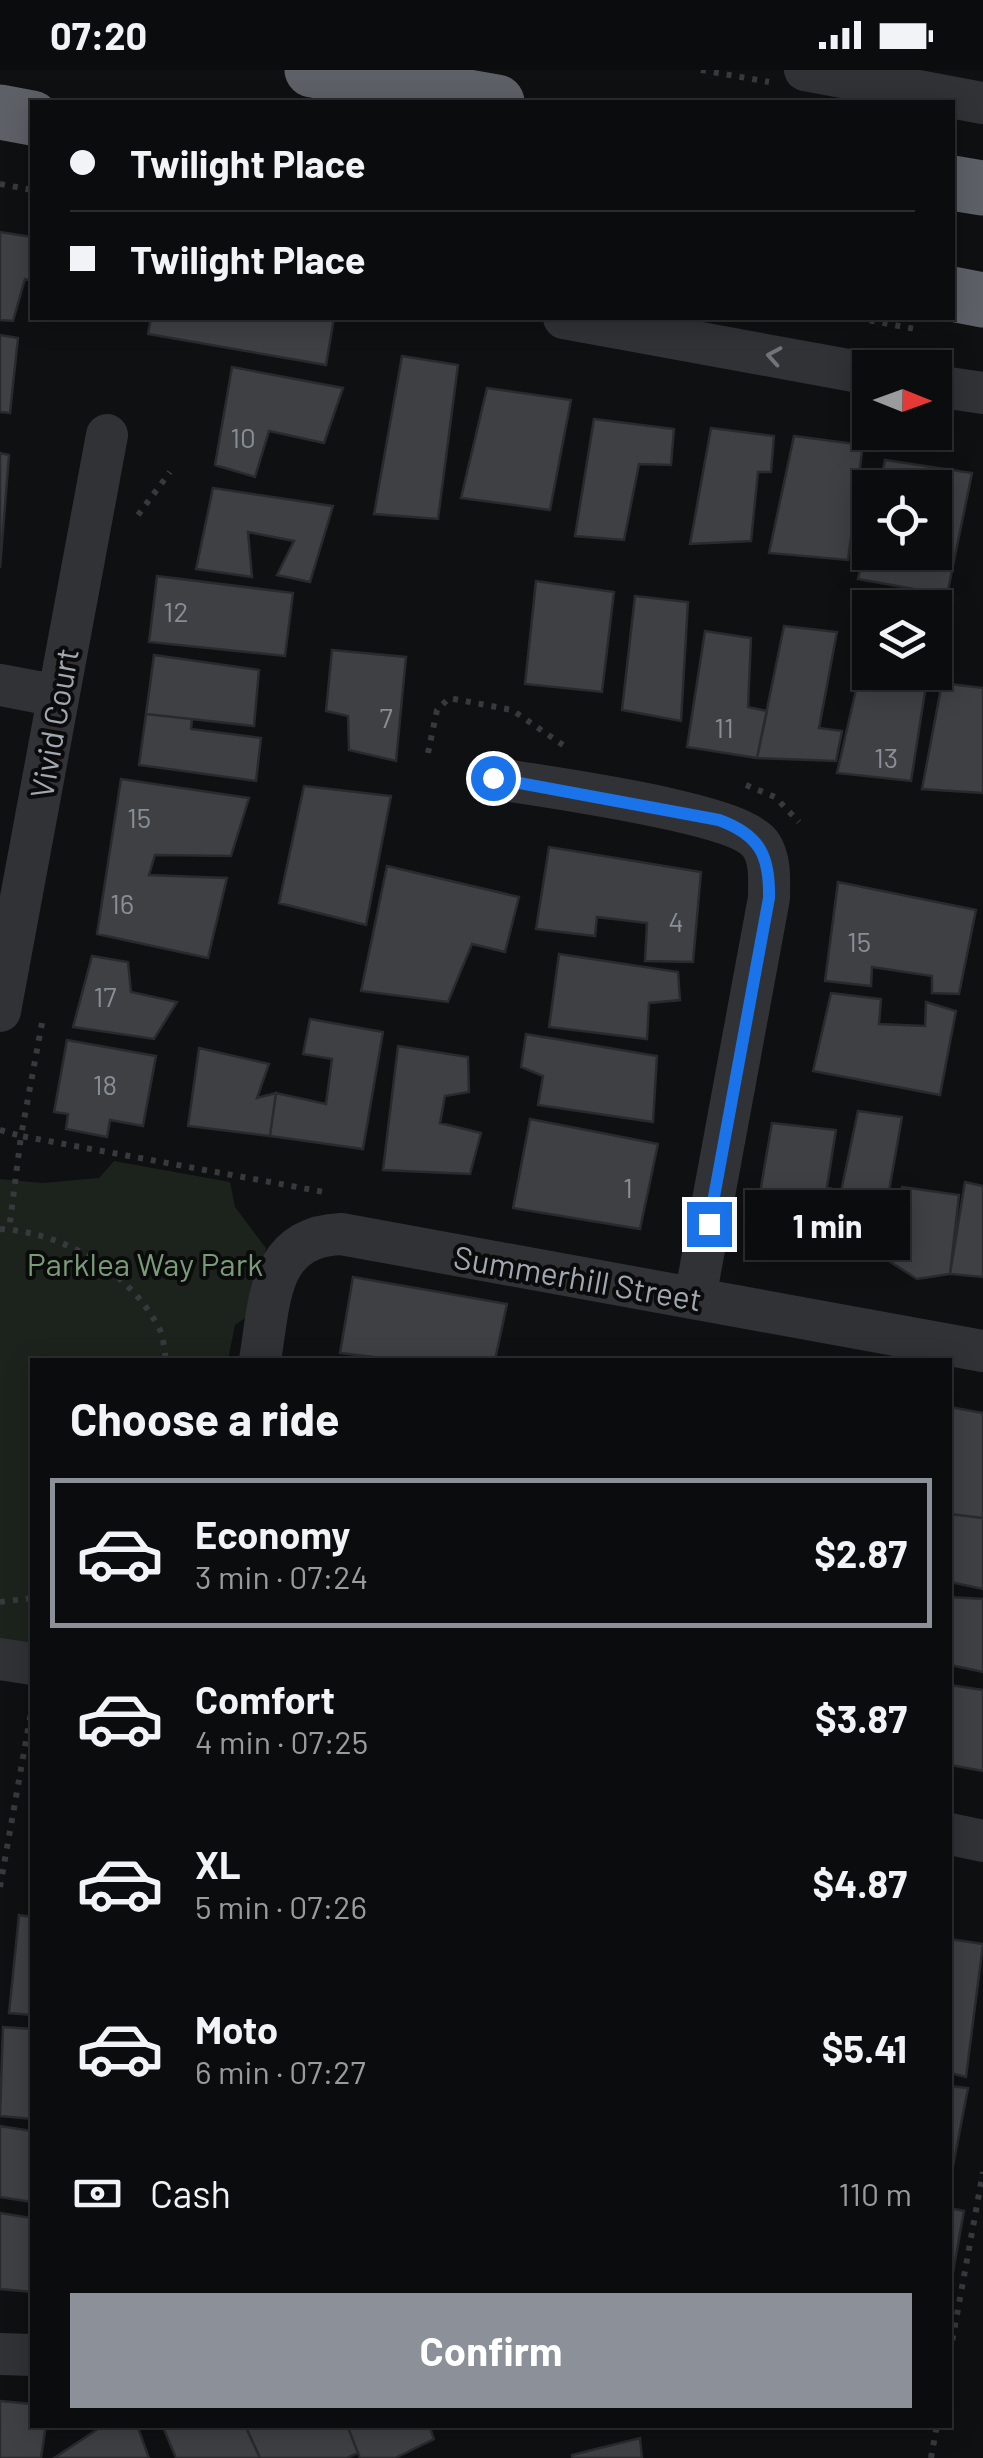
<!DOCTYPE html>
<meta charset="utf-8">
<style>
body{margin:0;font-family:Barlow,sans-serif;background:#141516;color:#f1f3f6;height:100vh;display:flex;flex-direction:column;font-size:38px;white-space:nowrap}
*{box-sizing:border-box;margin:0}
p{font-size:32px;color:#9a9b9d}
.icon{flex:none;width:55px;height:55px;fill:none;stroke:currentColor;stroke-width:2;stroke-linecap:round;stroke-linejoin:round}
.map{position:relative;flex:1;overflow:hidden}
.drawer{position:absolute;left:30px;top:1288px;width:922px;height:1070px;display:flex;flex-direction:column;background:#0b0c0d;border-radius:0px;box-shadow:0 5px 25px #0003,0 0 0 2px #2b2c2e}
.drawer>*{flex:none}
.guide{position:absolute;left:30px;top:30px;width:925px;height:220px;border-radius:0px;box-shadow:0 5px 25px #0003,0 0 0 2px #2b2c2e;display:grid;align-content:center;height:220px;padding:0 40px;background:#0b0c0d}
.needle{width:65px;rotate:91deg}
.controls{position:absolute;left:852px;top:280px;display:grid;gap:20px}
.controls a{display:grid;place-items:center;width:100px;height:100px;border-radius:0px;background:#0b0c0d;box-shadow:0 5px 25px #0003,0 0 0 2px #2b2c2e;font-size:50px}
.end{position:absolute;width:45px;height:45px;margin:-22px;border:12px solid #1a73e8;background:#fff;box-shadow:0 0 0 5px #fff}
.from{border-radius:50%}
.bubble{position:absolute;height:70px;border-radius:0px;background:#0b0c0d;box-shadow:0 5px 25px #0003,0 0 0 2px #2b2c2e;font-size:32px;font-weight:700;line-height:70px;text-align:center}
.guide b{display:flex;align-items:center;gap:35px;height:95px;font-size:38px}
.guide b+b{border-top:2px solid #2b2c2e}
.guide i{width:25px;height:25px;background:#f1f3f6}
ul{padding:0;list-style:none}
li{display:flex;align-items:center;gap:30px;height:150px;margin:0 20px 15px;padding:0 20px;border:5px solid transparent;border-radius:0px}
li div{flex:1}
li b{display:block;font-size:38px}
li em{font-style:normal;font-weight:700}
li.on{border-color:#8c9099}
li>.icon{width:90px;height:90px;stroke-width:1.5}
h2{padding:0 40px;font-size:45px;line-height:120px}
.pay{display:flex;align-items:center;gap:25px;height:110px;padding:0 40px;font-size:38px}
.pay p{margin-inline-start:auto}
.button{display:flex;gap:20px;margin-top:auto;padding:20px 40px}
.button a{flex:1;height:115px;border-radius:0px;background:#8c9099;color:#fff;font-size:40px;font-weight:700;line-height:115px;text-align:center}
.status{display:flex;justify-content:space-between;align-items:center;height:70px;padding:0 50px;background:#0b0c0d;direction:ltr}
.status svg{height:28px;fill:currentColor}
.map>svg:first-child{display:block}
.green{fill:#1c231c}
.building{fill:#3e4044;stroke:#292a2d;stroke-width:2.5}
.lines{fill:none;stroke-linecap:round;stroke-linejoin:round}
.path{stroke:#37393d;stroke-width:6;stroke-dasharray:5 8;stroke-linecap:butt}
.minor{stroke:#313236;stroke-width:42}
.highway{stroke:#5d6067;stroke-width:55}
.oneway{stroke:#6f737a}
.route{stroke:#1a73e8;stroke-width:12}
.labels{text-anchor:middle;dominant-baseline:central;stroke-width:8;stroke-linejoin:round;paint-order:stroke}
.number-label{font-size:28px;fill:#888e96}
.street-label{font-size:32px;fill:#a1a8b1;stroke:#0b0b0c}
.park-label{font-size:32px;fill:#799c78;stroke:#0b0b0c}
</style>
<div class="status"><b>07:20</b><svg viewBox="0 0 49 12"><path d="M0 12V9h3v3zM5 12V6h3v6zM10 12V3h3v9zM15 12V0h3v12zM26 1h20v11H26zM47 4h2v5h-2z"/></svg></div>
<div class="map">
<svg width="983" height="2388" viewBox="0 0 983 2388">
<rect width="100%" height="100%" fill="#0f1011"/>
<!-- green -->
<path class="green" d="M114,1091L230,1112L235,1137L266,1178L252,1243L235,1255L228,1290H32V1577L0,1571V1109L42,1113L99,1108Z"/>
<!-- building -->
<path class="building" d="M0,162L32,167V211L25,209L13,251L0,250Z
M151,248H334L326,295L148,264Z
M0,265L18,268L10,343L0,342Z
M402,286L458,295L438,449L374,444Z
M232,297L343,318L324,373L269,361L255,407L215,395Z
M487,318L571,330L550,440L461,428Z
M594,349L674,359L671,395L639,394L624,470L575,466Z
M711,358L774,366L771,402H758L751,471L690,474Z
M794,366L863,375L848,490L769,483Z
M0,383L9,385L0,498Z
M885,390L972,403L947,525L858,509L870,456V482H935V418H879Z
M213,418L333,436L310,512L277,505L294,471L248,462L252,507L196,499Z
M157,506L293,523L285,586L149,572Z
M536,511L614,522L602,622L525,614Z
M635,526L688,532L681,651L622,640Z
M784,556L837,562L819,658L842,661L836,691L757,688Z
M705,561L751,568L748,637L767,641L757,688L687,677Z
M332,580L406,587L396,691L349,680L348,646L326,641Z
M154,585L259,600L254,656L146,644Z
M861,598L927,609L911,711L837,703Z
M942,613L983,618V723L922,719Z
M146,644L192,649L191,659L261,668L256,711L139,695Z
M121,709L249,728L231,786L155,785L149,805L227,808L208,888L97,864Z
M304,716L391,726L366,855L279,833Z
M549,777L701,802L693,892L645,891L647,853L597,847L595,866L536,859Z
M387,796L519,827L505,882L472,874L448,932L361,921Z
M838,812L976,840L959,924L932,923V906L872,897L871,916L825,911Z
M559,884L678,902L680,930L649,933L647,969L549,957Z
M92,886L128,892L131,922L177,932L154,969L73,957Z
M831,923L881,929L879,954L925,956L926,932L956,941L940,1025L813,1001Z
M310,949L383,962L363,1079L270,1066L276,1023L326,1034L332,989L303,984Z
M526,964L657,986L653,1052L538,1035L543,1006L521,997Z
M67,970L156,986L143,1056L110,1050L107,1067L66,1059L68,1044L54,1042Z
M398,976L468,987L469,1022L445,1026L440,1053L481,1063L470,1104L383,1100Z
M199,978L269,994L257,1028L276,1023L270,1066L188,1056Z
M858,1041L902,1047L878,1184L828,1183Z
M530,1049L658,1074L640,1159L513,1138Z
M772,1053L836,1060L827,1117L841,1122L833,1159L755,1152Z
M965,1112L983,1116V1207L950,1204Z
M902,1117L959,1125L950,1204L917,1209L878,1184Z
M353,1207L507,1234L495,1290H399L340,1283Z
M950,1337L983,1343V1448L950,1444Z
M950,1444L983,1448V1519L950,1512Z
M950,1527L983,1529V1602L950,1595Z
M950,1615L983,1620V1701L950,1695Z
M19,1845L32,1847V1945L9,1943Z
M950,1869L983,1874L966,2007L950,2003Z
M3,1957L32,1959V2049L0,2046Z
M950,2016L968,2018L950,2112Z
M0,2056L32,2061V2132L0,2127Z
M950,2138L964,2141L950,2219Z
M0,2143L32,2148V2222L0,2219Z
M0,2331L32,2334V2355H46L41,2388H0Z
M104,2355H137L149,2388H54Z
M162,2355H245L260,2388H176Z
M245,2355H347L358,2383L347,2388H260Z
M347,2355H429L434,2369L395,2388H360Z
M640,2368L642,2388H572V2385Z"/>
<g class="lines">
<!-- path -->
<path class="path" d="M701,0L769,12
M0,114L32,120
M857,248L920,260
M138,445L170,402
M428,683L437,640L449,628L512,640L563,675
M746,715L775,727L799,752
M42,953L21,1066L324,1122
M0,1060L21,1066L9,1160
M0,1159C63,1162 131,1202 160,1260C164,1268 164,1281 166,1290
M0,1532L32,1528
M0,1817L32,1637
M950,2283L983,2102
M931,2388L937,2355"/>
<!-- minor -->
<path class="minor" d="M805,0L983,33
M564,248L870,304
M935,316L983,323
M0,615L58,626
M493,708C542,717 738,741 761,775C771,790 769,811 769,828L695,1228
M0,941L107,365
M260,1290C270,1232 267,1167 341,1164L983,1281
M0,1589L32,1594
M950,1764L983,1771
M0,2284L32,2285"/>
<!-- highway -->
<path class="highway" d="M312,0L497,32
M0,42L32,48
M952,113L983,118
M952,224L983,230"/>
</g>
<!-- one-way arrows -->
<defs><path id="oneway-chevron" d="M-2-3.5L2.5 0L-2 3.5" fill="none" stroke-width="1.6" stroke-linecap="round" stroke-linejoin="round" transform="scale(2.5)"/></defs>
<use class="oneway" href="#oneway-chevron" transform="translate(774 286) rotate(-170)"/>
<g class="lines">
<!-- route -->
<path class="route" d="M493,708L719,750C760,765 770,786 769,828L709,1154"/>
</g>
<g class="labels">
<!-- number labels -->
<g class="number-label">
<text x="243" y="367">10</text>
<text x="176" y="541">12</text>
<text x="386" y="647">7</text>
<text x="724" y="657">11</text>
<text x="886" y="687">13</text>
<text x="139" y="747">15</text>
<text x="122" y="833">16</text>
<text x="676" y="851">4</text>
<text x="859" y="871">15</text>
<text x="105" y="926">17</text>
<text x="105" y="1014">18</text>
<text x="628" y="1117">1</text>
</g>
<!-- street labels -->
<g class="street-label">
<text transform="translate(53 653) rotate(-80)">Vivid Court</text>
<text transform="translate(578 1207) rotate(10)">Summerhill Street</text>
</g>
<!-- park labels -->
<g class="park-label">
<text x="145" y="1193">Parklea Way Park</text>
</g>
</g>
</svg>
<div class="controls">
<a><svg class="needle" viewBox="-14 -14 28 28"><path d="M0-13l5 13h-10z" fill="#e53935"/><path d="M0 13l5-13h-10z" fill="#9a9b9d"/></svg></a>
<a><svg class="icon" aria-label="locate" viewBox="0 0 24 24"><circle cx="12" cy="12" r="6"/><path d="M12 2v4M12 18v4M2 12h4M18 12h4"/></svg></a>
<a><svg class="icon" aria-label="layers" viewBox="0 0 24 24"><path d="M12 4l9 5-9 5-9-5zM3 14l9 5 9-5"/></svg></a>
</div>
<i class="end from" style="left:493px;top:708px"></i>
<i class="end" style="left:709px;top:1154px"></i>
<div class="bubble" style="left:745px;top:1120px;width:165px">1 min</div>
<div class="guide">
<b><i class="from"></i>Twilight Place</b>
<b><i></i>Twilight Place</b>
</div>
<section class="drawer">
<h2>Choose a ride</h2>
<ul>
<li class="on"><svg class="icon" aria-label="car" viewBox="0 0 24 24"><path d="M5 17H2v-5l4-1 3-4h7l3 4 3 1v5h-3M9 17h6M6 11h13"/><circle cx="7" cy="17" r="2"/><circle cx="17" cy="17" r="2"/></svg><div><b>Economy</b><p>3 min · 07:24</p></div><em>$2.87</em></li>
<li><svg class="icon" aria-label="car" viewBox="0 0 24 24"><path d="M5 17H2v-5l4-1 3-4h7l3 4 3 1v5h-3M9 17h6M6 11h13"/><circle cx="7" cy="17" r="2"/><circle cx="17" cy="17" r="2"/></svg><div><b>Comfort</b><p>4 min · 07:25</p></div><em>$3.87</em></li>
<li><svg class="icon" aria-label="car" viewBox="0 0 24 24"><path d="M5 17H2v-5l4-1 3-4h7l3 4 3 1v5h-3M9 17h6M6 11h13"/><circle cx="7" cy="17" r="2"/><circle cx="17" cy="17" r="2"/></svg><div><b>XL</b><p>5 min · 07:26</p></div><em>$4.87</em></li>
<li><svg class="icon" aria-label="car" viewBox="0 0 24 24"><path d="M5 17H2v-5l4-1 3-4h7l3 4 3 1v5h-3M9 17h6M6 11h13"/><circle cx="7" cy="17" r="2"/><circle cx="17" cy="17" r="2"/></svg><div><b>Moto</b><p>6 min · 07:27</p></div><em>$5.41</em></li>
</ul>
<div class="pay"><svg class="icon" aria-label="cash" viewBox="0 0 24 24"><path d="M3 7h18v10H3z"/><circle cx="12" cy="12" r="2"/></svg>Cash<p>110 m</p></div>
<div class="button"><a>Confirm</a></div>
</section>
</div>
